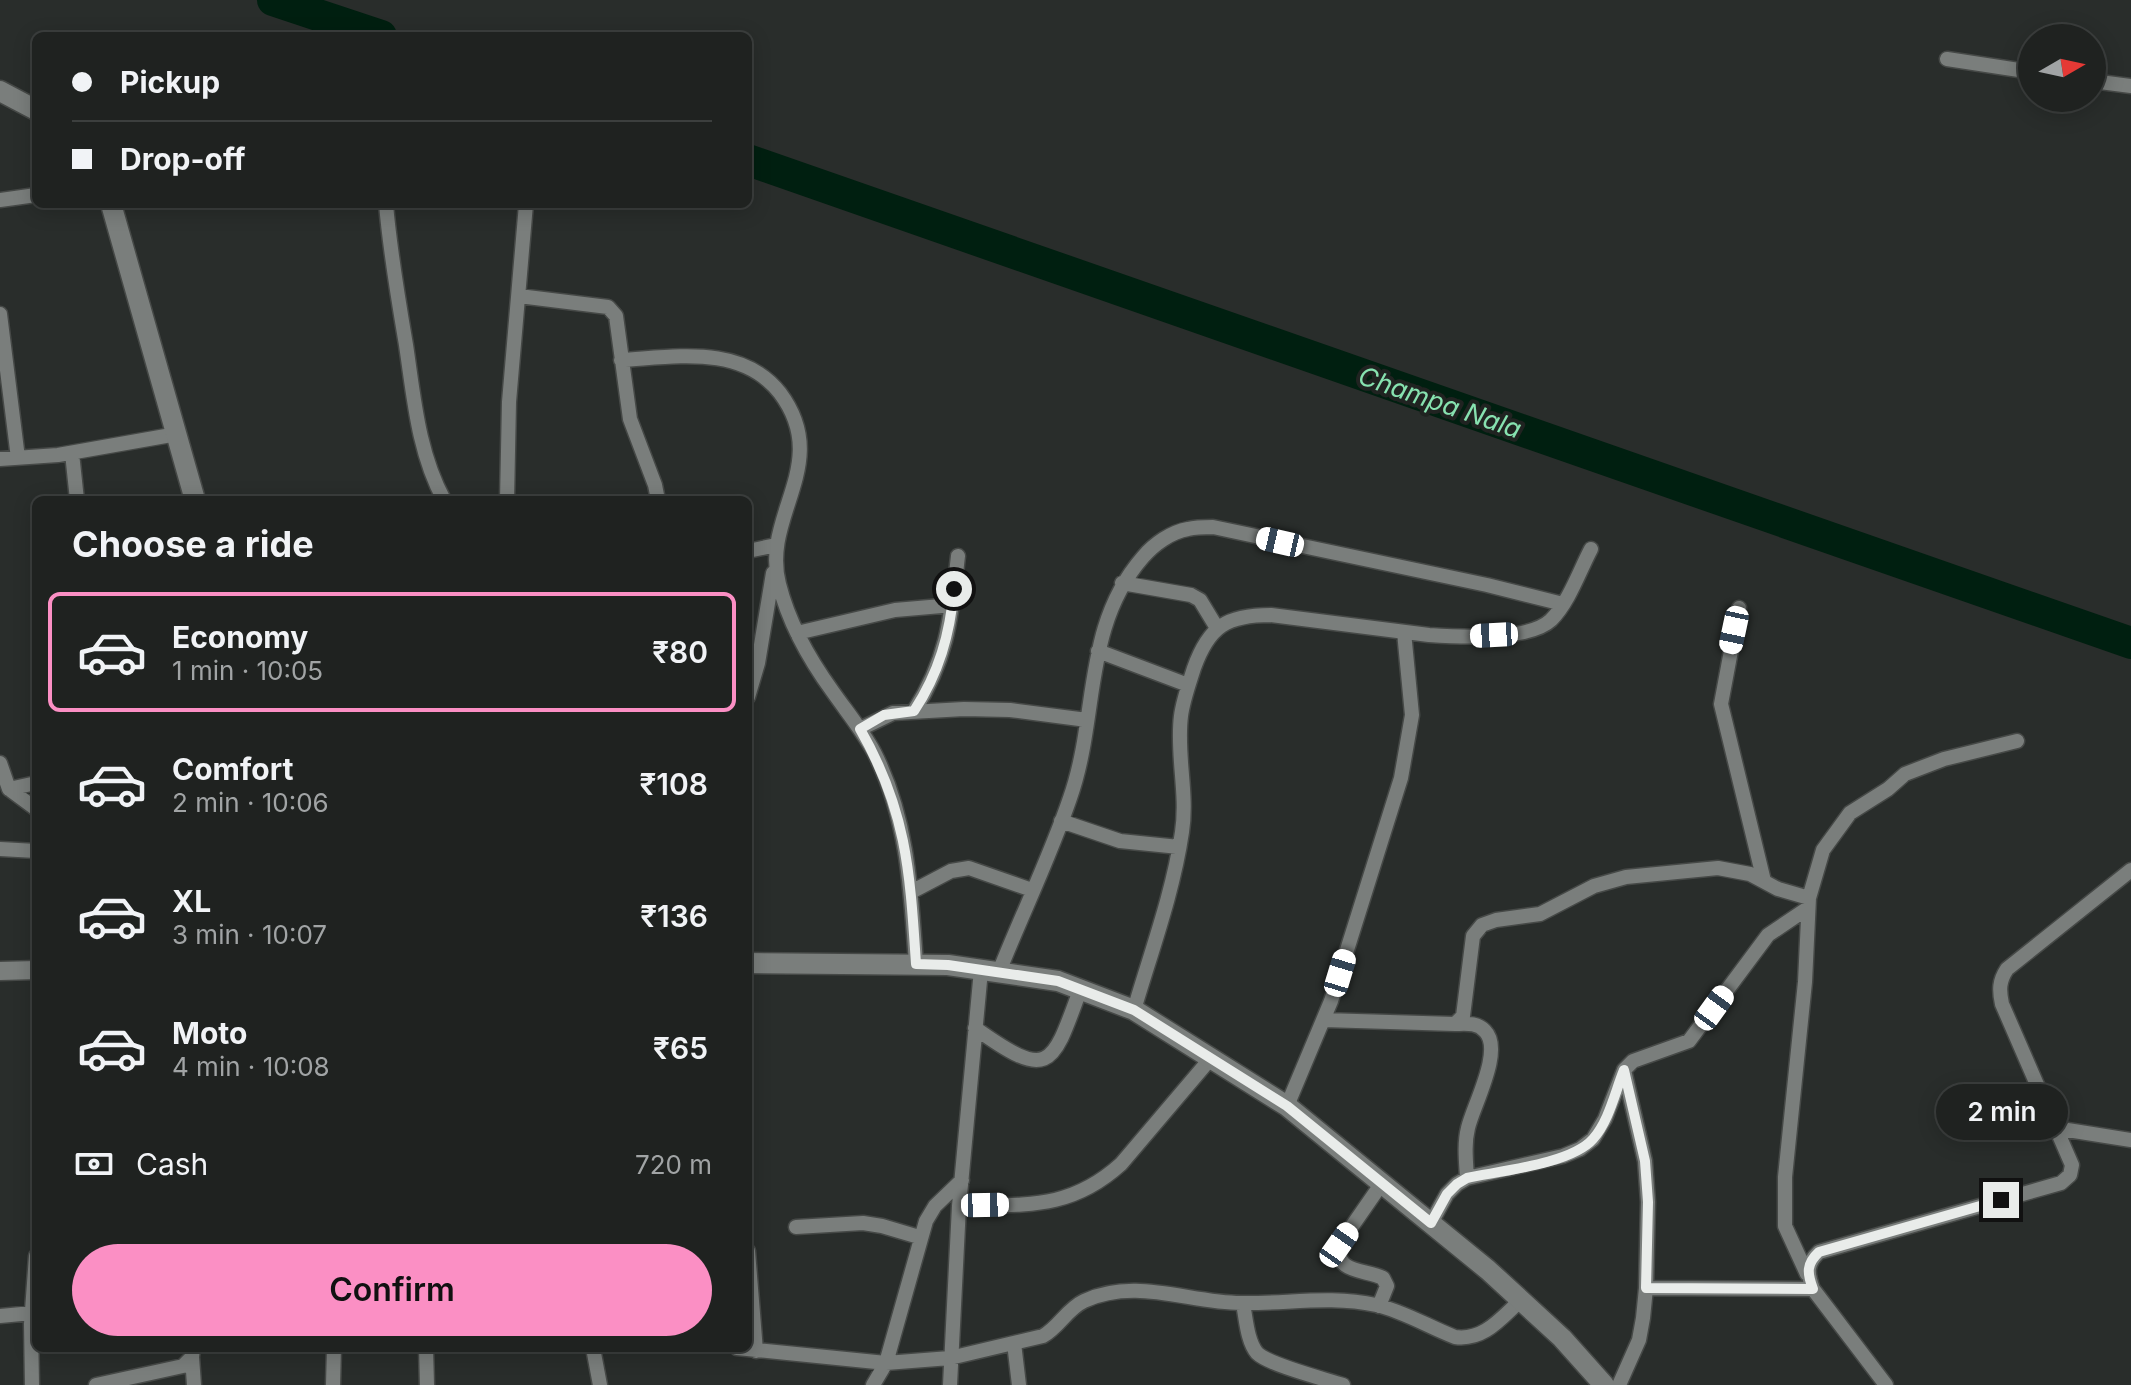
<!DOCTYPE html>
<meta charset="utf-8">
<style>
body{margin:0;font-family:Inter,sans-serif;background:#2c2f2d;color:#f1f3f6;height:100vh;display:flex;flex-direction:column;font-size:30px;white-space:nowrap}
*{box-sizing:border-box;margin:0}
p{font-size:26px;color:#a1a4a5}
.icon{flex:none;width:44px;height:44px;fill:none;stroke:currentColor;stroke-width:2;stroke-linecap:round;stroke-linejoin:round}
.map{position:relative;flex:1;overflow:hidden}
.drawer{position:absolute;left:32px;top:496px;width:720px;height:856px;display:flex;flex-direction:column;background:#1f2220;border-radius:12px;box-shadow:0 4px 20px #0003,0 0 0 2px #3c3f3e}
.drawer>*{flex:none}
.banner{position:absolute;left:32px;top:32px;width:720px;height:176px;border-radius:12px;box-shadow:0 4px 20px #0003,0 0 0 2px #3c3f3e;display:grid;align-content:center;height:176px;padding:0 40px;background:#1f2220}
.needle{width:52px;rotate:81deg}
.fabs{position:absolute;left:2018px;top:24px;display:grid;gap:16px}
.fabs a{display:grid;place-items:center;width:88px;height:88px;border-radius:50%;background:#1f2220;box-shadow:0 4px 20px #0003,0 0 0 2px #3c3f3e;font-size:40px}
.end{position:absolute;width:36px;height:36px;margin:-18px;border:10px solid #e9ecea;background:#111;box-shadow:0 0 0 4px #111}
.from{border-radius:50%}
.bubble{position:absolute;height:56px;border-radius:28px;background:#1f2220;box-shadow:0 4px 20px #0003,0 0 0 2px #3c3f3e;font-size:26px;font-weight:600;line-height:56px;text-align:center}
.car{position:absolute;width:24px;height:48px;margin:-24px -12px;border-radius:10px;box-shadow:0 0 6px 2px #0007;background:linear-gradient(#fff 24%,#345 0 40%,#fff 0 76%,#345 0 86%,#fff 0)}
.banner b{display:flex;align-items:center;gap:28px;height:76px;font-size:30px}
.banner b+b{border-top:2px solid #3c3f3e}
.banner i{width:20px;height:20px;background:#f1f3f6}
ul{padding:0;list-style:none}
li{display:flex;align-items:center;gap:24px;height:120px;margin:0 16px 12px;padding:0 24px;border:4px solid transparent;border-radius:12px}
li div{flex:1}
li b{display:block;font-size:30px}
li em{font-style:normal;font-weight:600}
li.on{border-color:#fb8fc4}
li>.icon{width:72px;height:72px;stroke-width:1.5}
h2{padding:0 40px;font-size:36px;line-height:96px}
.pay{display:flex;align-items:center;gap:20px;height:88px;padding:0 40px;font-size:30px}
.pay p{margin-inline-start:auto}
.cta{display:flex;gap:16px;margin-top:auto;padding:16px 40px}
.cta a{flex:1;height:92px;border-radius:48px;background:#fb8fc4;color:#111;font-size:32px;font-weight:600;line-height:92px;text-align:center}
.map>svg:first-child{display:block}
.lines{fill:none;stroke-linecap:round;stroke-linejoin:round}
.river{stroke:#001f10;stroke-width:32}
.minor-casing{stroke:#464947;stroke-width:17}
.tertiary-casing{stroke:#464947;stroke-width:21}
.secondary-casing{stroke:#464947;stroke-width:23}
.minor{stroke:#7a7e7c;stroke-width:14}
.tertiary{stroke:#7a7e7c;stroke-width:18}
.secondary{stroke:#7a7e7c;stroke-width:20}
.route{stroke:#e9ecea;stroke-width:10}
.labels{text-anchor:middle;dominant-baseline:central;stroke-width:8;stroke-linejoin:round;paint-order:stroke}
.water-label{font-size:26px;font-style:italic;fill:#87e2b0;stroke:#202321}
</style>
<div class="map">
<svg width="2131" height="1385" viewBox="0 0 2131 1385">
<rect width="100%" height="100%" fill="#292d2b"/>
<g class="lines">
<!-- river -->
<path class="river" d="M273,0L381,36
M748,160L2131,643"/>
<defs>
<path id="minor" d="M1947,59L2032,72
M2092,81L2131,86
M0,200L36,195
M386,204C390,252 398,298 406,345C414,398 418,452 444,500
M519,296L608,307L616,316L630,419L655,485L658,500
M0,314L18,458
M621,360C675,357 742,344 780,393C833,464 761,515 779,584C789,624 809,659 833,692C847,712 862,730 874,752C908,819 911,891 916,964
M72,453L77,500
M0,459L58,455L177,434
M507,500L509,402L526,204
M748,551L776,545
M1122,583L1191,595L1200,600L1217,628
M1739,608L1721,704L1764,881
M797,633L895,610L953,605
M1098,651L1188,685
M748,697L758,663L773,573
M914,711C948,658 951,617 958,556
M860,729L893,713L964,709L1010,710L1087,720
M0,763L9,789L36,809
M9,789L36,783
M1061,821L1120,841L1179,847
M0,849L36,851
M911,892L951,871L969,868L1032,890
M999,972C1022,914 1050,857 1070,798C1099,716 1082,627 1143,557C1154,544 1171,532 1188,529C1196,527 1205,527 1213,527L1487,585L1563,604
M1134,1010C1151,952 1173,893 1182,832C1188,793 1176,754 1181,716C1183,700 1189,684 1194,668C1209,626 1227,615 1271,615L1429,635C1458,637 1529,641 1551,620C1569,602 1579,572 1591,549
M1324,1020L1455,1024L1463,1016L1473,936L1482,925L1496,920L1540,914L1594,886L1626,877L1718,868L1750,874L1778,889L1809,898
M1455,1024C1465,1024 1477,1022 1485,1031C1504,1050 1473,1106 1468,1128C1464,1144 1466,1161 1467,1178
M975,1028C1049,1081 1052,1068 1080,990
M1287,1106L1331,1001L1401,778L1412,715L1404,632
M2055,1128L2131,1140
M959,1206C1024,1204 1069,1211 1121,1164L1211,1058
M1431,1223L1447,1194L1457,1184L1467,1178L1563,1156L1580,1149L1593,1139L1605,1119L1624,1070L1633,1061L1689,1041L1768,935L1808,908
M796,1227L863,1223L882,1226L919,1237
M748,1251L756,1351
M1807,1274L1785,1226V1177L1805,982L1809,898L1823,850L1850,813L1888,789L1905,774L1944,759L2017,741
M1646,1288L1813,1289
M1243,1304C1246,1318 1247,1341 1257,1353C1269,1365 1325,1379 1343,1385
M1379,1306L1387,1286L1383,1278C1365,1269 1335,1274 1339,1245L1382,1183
M0,1316L32,1313
M1014,1343L1019,1385
M426,1348L427,1385
M593,1348L600,1385
M737,1348L886,1363L950,1358L1043,1336C1059,1327 1067,1309 1084,1301C1136,1277 1189,1303 1241,1303C1286,1304 1331,1295 1376,1305C1403,1311 1429,1327 1455,1337C1484,1341 1501,1318 1521,1300
M192,1357L194,1385
M32,1385L31,1324L36,1256
M96,1385L183,1366L192,1357L193,1348
M333,1385L334,1348
M873,1385L886,1363L926,1221L935,1206L962,1180
M950,1385L959,1206L981,970
M1619,1385L1639,1340L1643,1318L1646,1288L1648,1202L1645,1161L1624,1070
M1886,1385L1813,1289C1807,1273 1806,1264 1819,1252L2061,1183L2070,1175L2072,1165L2002,1004C1999,990 1999,981 2007,969L2131,870"/>
<path id="tertiary" d="M0,971L36,970"/>
<path id="secondary" d="M0,91L36,110
M111,204L195,500
M748,963L948,965L1058,981L1134,1010L1287,1106L1488,1270L1562,1338L1604,1385"/>
</defs>
<!-- minor casing -->
<use href="#minor" class="minor-casing"/>
<!-- tertiary casing -->
<use href="#tertiary" class="tertiary-casing"/>
<!-- secondary casing -->
<use href="#secondary" class="secondary-casing"/>
<!-- minor -->
<use href="#minor" class="minor"/>
<!-- tertiary -->
<use href="#tertiary" class="tertiary"/>
<!-- secondary -->
<use href="#secondary" class="secondary"/>
</g>
<g class="lines">
<!-- route -->
<path class="route" d="M954,589C950,634 939,673 914,711L884,715L860,729C907,811 910,873 916,964L948,965L1058,981L1134,1010L1287,1106L1431,1223L1447,1194L1457,1184L1467,1178C1500,1171 1571,1164 1593,1139C1609,1121 1615,1092 1624,1070L1645,1161L1648,1202L1646,1288L1813,1289C1807,1273 1806,1264 1819,1252L2001,1200"/>
</g>
<g class="labels">
<!-- water labels -->
<g class="water-label">
<text transform="translate(1440 402) rotate(19)">Champa Nala</text>
</g>
</g>
</svg>
<div class="fabs">
<a><svg class="needle" viewBox="-14 -14 28 28"><path d="M0-13l5 13h-10z" fill="#e53935"/><path d="M0 13l5-13h-10z" fill="#a1a4a5"/></svg></a>
</div>
<i class="end from" style="left:954px;top:589px"></i>
<i class="end" style="left:2001px;top:1200px"></i>
<div class="bubble" style="left:1936px;top:1084px;width:132px">2 min</div>
<i class="car" style="left:1280px;top:542px;rotate:283deg"></i>
<i class="car" style="left:1734px;top:630px;rotate:192deg"></i>
<i class="car" style="left:1494px;top:635px;rotate:267deg"></i>
<i class="car" style="left:1340px;top:973px;rotate:17deg"></i>
<i class="car" style="left:1714px;top:1008px;rotate:36deg"></i>
<i class="car" style="left:985px;top:1205px;rotate:89deg"></i>
<i class="car" style="left:1339px;top:1245px;rotate:35deg"></i>
<div class="banner">
<b><i class="from"></i>Pickup</b>
<b><i></i>Drop-off</b>
</div>
<section class="drawer">
<h2>Choose a ride</h2>
<ul>
<li class="on"><svg class="icon" aria-label="car" viewBox="0 0 24 24"><path d="M5 17H2v-5l4-1 3-4h7l3 4 3 1v5h-3M9 17h6M6 11h13"/><circle cx="7" cy="17" r="2"/><circle cx="17" cy="17" r="2"/></svg><div><b>Economy</b><p>1 min · 10:05</p></div><em>₹80</em></li>
<li><svg class="icon" aria-label="car" viewBox="0 0 24 24"><path d="M5 17H2v-5l4-1 3-4h7l3 4 3 1v5h-3M9 17h6M6 11h13"/><circle cx="7" cy="17" r="2"/><circle cx="17" cy="17" r="2"/></svg><div><b>Comfort</b><p>2 min · 10:06</p></div><em>₹108</em></li>
<li><svg class="icon" aria-label="car" viewBox="0 0 24 24"><path d="M5 17H2v-5l4-1 3-4h7l3 4 3 1v5h-3M9 17h6M6 11h13"/><circle cx="7" cy="17" r="2"/><circle cx="17" cy="17" r="2"/></svg><div><b>XL</b><p>3 min · 10:07</p></div><em>₹136</em></li>
<li><svg class="icon" aria-label="car" viewBox="0 0 24 24"><path d="M5 17H2v-5l4-1 3-4h7l3 4 3 1v5h-3M9 17h6M6 11h13"/><circle cx="7" cy="17" r="2"/><circle cx="17" cy="17" r="2"/></svg><div><b>Moto</b><p>4 min · 10:08</p></div><em>₹65</em></li>
</ul>
<div class="pay"><svg class="icon" aria-label="cash" viewBox="0 0 24 24"><path d="M3 7h18v10H3z"/><circle cx="12" cy="12" r="2"/></svg>Cash<p>720 m</p></div>
<div class="cta"><a>Confirm</a></div>
</section>
</div>
